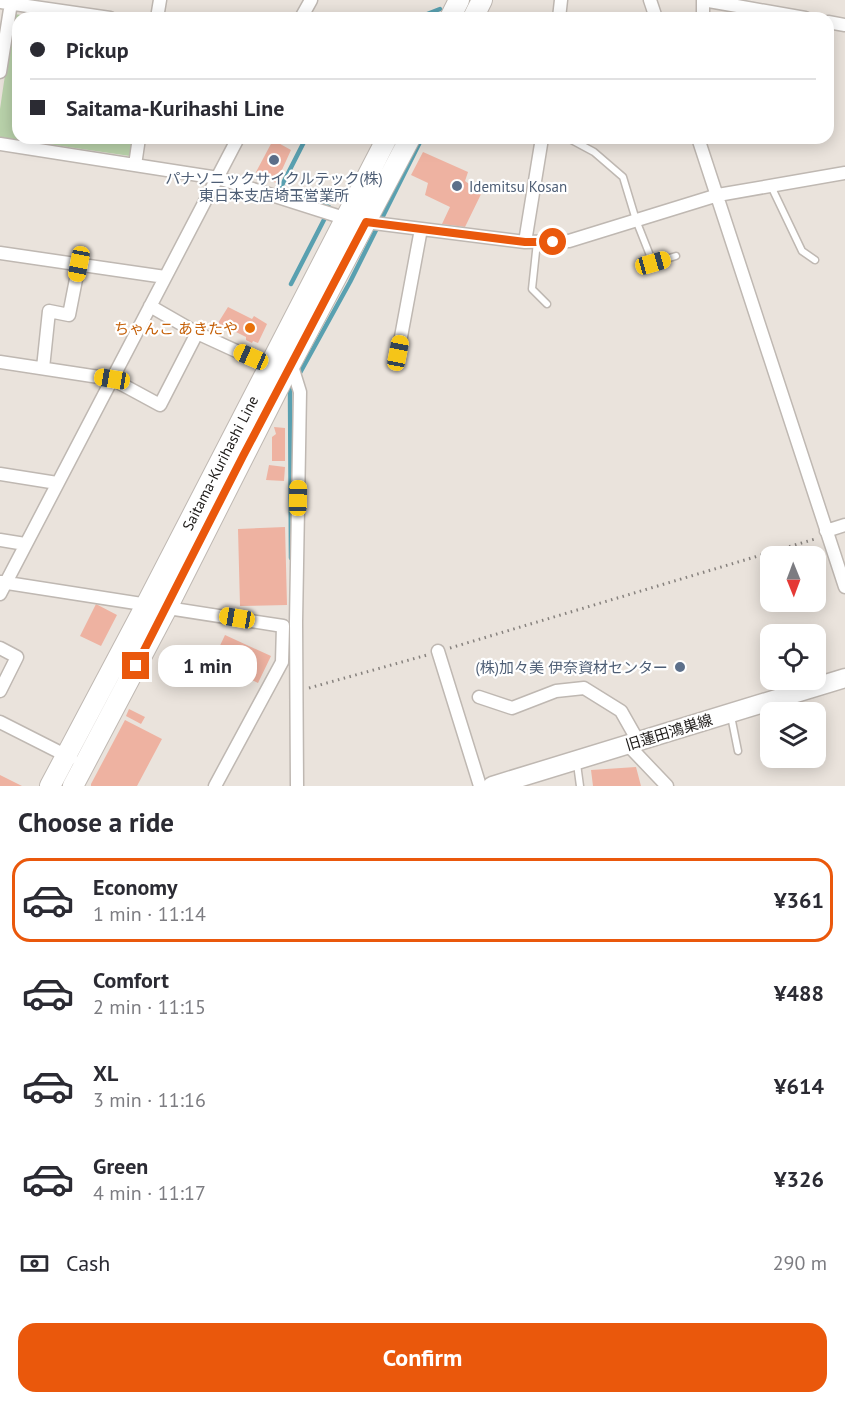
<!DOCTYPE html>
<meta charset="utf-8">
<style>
body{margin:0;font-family:"PT Sans","Noto Sans JP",sans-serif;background:#f2f2f3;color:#2b2b33;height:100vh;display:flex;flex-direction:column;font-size:22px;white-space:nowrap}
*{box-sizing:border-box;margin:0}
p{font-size:20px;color:#7c7c81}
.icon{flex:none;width:33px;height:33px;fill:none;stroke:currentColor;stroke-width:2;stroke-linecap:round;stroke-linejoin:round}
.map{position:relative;height:786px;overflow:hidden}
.drawer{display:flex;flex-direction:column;background:#fff;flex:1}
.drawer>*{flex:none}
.top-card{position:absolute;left:12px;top:12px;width:822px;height:132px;border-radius:18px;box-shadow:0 3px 15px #0003;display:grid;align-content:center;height:132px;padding:0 18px;background:#fff}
.needle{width:39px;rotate:179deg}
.buttons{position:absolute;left:760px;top:546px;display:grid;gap:12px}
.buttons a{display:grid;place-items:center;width:66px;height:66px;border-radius:12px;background:#fff;box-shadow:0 3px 15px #0003;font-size:30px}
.end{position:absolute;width:27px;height:27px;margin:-14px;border:8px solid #ea580c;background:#fff;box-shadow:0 0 0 3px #fff}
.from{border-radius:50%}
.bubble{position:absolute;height:42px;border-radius:18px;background:#fff;box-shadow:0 3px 15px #0003;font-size:20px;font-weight:600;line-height:42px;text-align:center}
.car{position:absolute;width:18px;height:36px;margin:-18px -9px;border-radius:8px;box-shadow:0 0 4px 2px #0007;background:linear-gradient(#f5c518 24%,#345 0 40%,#f5c518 0 76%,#345 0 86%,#f5c518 0)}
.top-card b{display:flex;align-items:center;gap:21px;height:57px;font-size:22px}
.top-card b+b{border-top:2px solid #e1e1e2}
.top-card i{width:15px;height:15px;background:#2b2b33}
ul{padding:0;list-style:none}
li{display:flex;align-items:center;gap:18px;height:84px;margin:0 12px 9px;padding:0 6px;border:3px solid transparent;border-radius:18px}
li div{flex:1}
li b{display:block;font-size:22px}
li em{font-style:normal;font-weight:600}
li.selected{border-color:#ea580c}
li>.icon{width:54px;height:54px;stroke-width:1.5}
h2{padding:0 18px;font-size:27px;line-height:72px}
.pay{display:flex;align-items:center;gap:15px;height:66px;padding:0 18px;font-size:22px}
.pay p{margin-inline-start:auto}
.action{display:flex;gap:12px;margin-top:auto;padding:12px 18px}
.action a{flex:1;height:69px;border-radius:18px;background:#ea580c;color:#fff;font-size:24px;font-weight:600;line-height:69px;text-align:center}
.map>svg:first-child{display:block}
.green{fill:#b9d2aa}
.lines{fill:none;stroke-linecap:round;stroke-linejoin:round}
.stream{stroke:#59a0b0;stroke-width:4.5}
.building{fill:#eeb2a1}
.lane-casing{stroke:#bfb8b2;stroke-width:9}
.street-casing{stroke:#bfb8b2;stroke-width:15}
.secondary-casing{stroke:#bfb8b2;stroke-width:21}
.primary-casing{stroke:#bfb8b2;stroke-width:22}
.path{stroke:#87827e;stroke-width:3;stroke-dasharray:1.5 4.5;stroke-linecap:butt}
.lane{stroke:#fff;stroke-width:6}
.street{stroke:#fff;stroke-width:12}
.secondary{stroke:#fff;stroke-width:18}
.primary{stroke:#fff;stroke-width:20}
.route{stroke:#ea580c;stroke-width:8}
.service-dot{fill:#5c6f8a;stroke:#fff;stroke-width:2}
.food-dot{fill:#e8710a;stroke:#fff;stroke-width:2}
.labels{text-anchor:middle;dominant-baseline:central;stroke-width:4.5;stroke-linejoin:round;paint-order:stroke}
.service-label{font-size:15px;fill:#4e5e75;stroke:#fff}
.food-label{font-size:15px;fill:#c56008;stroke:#fff;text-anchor:end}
.street-label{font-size:15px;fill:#1d1a18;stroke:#fff}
</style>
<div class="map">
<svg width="845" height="786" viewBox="0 0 845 786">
<rect width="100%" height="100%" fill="#eae3dc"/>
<!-- green -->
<path class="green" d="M14,14L42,18H18V138H133L130,156L0,137V109Z"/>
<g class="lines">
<!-- stream -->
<path class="stream" d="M417,18L440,9
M306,138L280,189L329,207
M291,284L327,214
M291,558L290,391L350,282L422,138"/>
</g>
<!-- building -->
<path class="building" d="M273,140L291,150L276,183L256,172Z
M423,152L468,172L465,181L472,186L478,182L485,186L465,227L442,224L450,207L425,195L428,183L411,175Z
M228,307L252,319L254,316L267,324L258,343L253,341L252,343L246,340V337L218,323Z
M274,427L285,428V461H272V437L276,434Z
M269,465L285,467L284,481L266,480Z
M285,527L287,605L240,606L238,529Z
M96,604L117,615L101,646L80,636Z
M225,635L271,656L258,683L227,668L222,679L207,673Z
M129,709L145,717L141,724L126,716Z
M125,720L162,739L137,786H91V784Z
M636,767L641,786H593L591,770Z
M0,775L22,786H0Z"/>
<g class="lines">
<defs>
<path id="lane" d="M568,138L594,152L623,177L636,220L653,263L676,256
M771,186L802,251L815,260
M537,242L532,289L547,304
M731,716L738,751
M577,764L580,786"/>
<path id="street" d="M650,0L656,18
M703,0L805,18
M703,0V18
M0,2L110,18
M157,18L160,0
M301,18L311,0
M559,18L561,0
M828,22L845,25
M0,72L11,3
M698,138L845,587
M0,144L218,178L344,218
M135,165L139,138
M366,222L525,242L569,241L718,195L845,173
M525,242L542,138
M0,253L165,277
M197,333L269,366
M398,353L421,229
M0,362L112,379L160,405L197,333L150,306
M291,363L300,392L296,622L297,786
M43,368L49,311L69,315L79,264
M0,474L57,483
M826,531L845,525
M0,540L25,544
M1,582L283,626L282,662L215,786
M0,594L238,138
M0,648L17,657L0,691
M438,651L480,786
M479,697L512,708L556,691L584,688L621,711L638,741
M0,722L71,758
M627,744L667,786"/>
<path id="secondary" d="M492,786L845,678"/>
<path id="primary" d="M450,18L459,0
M473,18L482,0
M50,786L147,603L387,138
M73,786L168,606L291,363L410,138"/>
</defs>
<!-- lane casing -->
<use href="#lane" class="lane-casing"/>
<!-- street casing -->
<use href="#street" class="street-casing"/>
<!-- secondary casing -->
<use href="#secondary" class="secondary-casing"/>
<!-- primary casing -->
<use href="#primary" class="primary-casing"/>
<!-- path -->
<path class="path" d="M450,648L815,539
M309,688L427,655"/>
<!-- lane -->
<use href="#lane" class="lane"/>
<!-- street -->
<use href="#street" class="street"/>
<!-- secondary -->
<use href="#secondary" class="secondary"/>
<!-- primary -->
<use href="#primary" class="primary"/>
</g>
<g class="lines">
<!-- route -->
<path class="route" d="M136,666L243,456L366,222L525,242H553"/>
</g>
<!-- markers -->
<g class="service-dot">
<circle cx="274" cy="160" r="6"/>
<circle cx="457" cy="186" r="6"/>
<circle cx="680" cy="667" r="6"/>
</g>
<circle class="food-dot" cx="250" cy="328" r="6"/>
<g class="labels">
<!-- service labels -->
<g class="service-label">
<text x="274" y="178">パナソニックサイクルテック(株)<tspan x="274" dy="17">東日本支店埼玉営業所</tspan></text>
<text x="469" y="186" text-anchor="start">Idemitsu Kosan</text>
<text x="668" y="667" text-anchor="end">(株)加々美 伊奈資材センター</text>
</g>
<!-- food labels -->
<g class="food-label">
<text x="238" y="328">ちゃんこ あきたや</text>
</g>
<!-- street labels -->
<g class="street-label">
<text transform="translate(220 463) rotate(-63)">Saitama-Kurihashi Line</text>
<text transform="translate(669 732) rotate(-17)">旧蓮田鴻巣線</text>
</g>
</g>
</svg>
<div class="buttons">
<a><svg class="needle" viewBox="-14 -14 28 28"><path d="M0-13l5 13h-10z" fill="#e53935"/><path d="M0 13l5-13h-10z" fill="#7c7c81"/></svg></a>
<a><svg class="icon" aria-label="locate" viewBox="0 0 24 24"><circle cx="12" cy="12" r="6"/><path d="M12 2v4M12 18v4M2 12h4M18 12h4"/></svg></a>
<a><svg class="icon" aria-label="layers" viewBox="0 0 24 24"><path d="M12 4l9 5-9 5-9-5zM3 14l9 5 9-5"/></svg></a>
</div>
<i class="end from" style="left:553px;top:242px"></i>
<i class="end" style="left:136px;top:666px"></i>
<div class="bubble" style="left:158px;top:645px;width:99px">1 min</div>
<i class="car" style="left:653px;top:263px;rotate:74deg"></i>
<i class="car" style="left:79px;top:264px;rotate:191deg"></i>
<i class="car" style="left:398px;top:353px;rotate:11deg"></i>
<i class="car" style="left:251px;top:357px;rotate:294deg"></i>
<i class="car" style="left:112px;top:379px;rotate:279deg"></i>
<i class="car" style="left:298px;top:498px;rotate:1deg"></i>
<i class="car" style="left:237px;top:618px;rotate:280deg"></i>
<div class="top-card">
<b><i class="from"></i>Pickup</b>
<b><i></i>Saitama-Kurihashi Line</b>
</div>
</div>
<section class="drawer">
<h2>Choose a ride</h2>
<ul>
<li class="selected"><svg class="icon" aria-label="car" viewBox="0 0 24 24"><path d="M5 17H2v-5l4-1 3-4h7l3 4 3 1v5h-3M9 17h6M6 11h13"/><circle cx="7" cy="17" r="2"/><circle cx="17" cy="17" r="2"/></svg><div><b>Economy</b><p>1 min · 11:14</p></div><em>¥361</em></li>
<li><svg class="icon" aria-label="car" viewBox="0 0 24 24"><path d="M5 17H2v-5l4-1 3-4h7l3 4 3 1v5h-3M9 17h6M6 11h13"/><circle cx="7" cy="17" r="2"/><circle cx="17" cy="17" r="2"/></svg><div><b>Comfort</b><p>2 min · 11:15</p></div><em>¥488</em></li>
<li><svg class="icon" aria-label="car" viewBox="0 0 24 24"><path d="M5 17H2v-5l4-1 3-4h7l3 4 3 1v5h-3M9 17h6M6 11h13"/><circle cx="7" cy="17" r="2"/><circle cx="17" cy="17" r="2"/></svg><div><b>XL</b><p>3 min · 11:16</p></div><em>¥614</em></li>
<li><svg class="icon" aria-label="car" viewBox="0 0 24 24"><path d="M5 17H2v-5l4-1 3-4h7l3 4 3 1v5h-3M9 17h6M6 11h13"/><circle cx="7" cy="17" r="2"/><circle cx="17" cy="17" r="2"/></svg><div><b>Green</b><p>4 min · 11:17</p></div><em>¥326</em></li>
</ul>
<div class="pay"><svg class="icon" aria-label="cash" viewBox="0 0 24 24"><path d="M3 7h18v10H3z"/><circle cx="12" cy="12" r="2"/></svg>Cash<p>290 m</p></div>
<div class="action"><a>Confirm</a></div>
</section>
